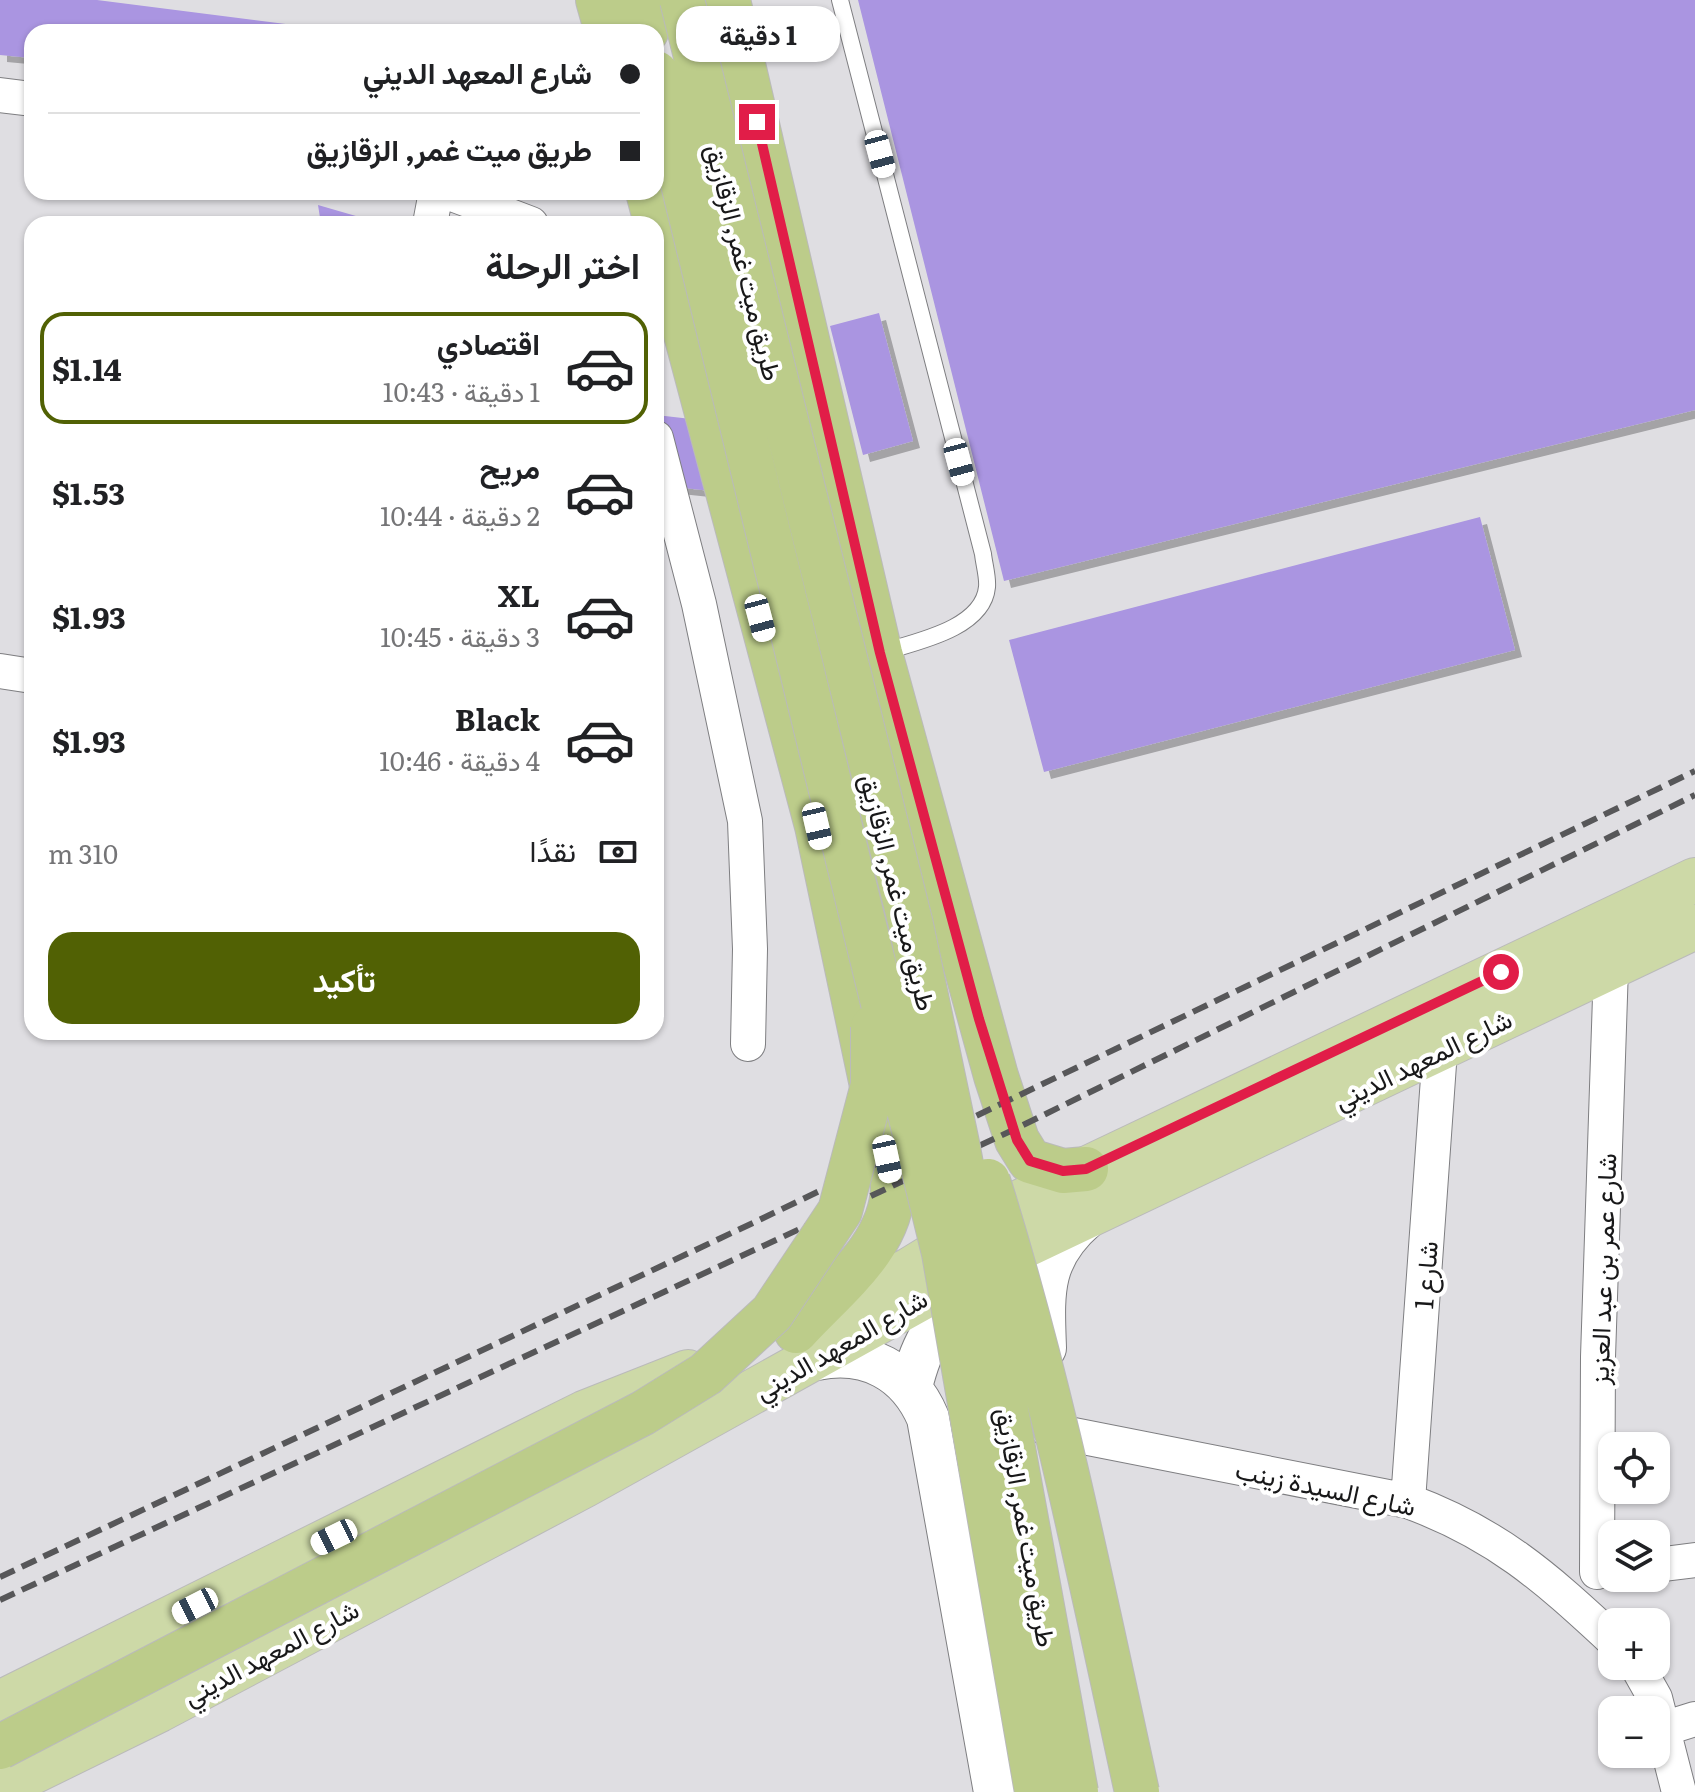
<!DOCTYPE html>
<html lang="ar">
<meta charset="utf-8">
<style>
body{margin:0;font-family:Literata,Vazirmatn,serif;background:#f6f6f6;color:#202124;direction:rtl;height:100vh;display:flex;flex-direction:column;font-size:30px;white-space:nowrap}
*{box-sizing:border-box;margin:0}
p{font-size:26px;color:#757577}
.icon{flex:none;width:44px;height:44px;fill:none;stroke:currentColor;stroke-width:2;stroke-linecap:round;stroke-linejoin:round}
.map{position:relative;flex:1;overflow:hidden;direction:ltr}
.drawer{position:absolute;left:24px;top:216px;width:640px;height:824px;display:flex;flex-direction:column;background:#fff;border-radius:24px;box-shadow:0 2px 6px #0004;direction:rtl}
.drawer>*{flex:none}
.guide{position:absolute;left:24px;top:24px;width:640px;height:176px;border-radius:24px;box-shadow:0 2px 6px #0004;direction:rtl;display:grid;align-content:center;height:176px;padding:0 24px;background:#fff}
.controls{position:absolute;left:1598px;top:1432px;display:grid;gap:16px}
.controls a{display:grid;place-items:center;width:72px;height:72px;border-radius:16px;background:#fff;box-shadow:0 2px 6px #0004;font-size:40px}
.end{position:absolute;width:36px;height:36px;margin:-18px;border:10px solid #e11d48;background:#fff;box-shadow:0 0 0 4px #fff}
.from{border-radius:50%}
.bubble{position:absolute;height:56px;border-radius:24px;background:#fff;box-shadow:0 2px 6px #0004;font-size:26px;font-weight:700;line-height:56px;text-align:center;direction:rtl}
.car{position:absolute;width:24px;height:48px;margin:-24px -12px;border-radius:10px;box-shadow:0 0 6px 2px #0007;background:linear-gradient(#fff 24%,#345 0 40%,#fff 0 76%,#345 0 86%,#fff 0)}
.guide b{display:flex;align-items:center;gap:28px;height:76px;font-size:30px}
.guide b+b{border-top:2px solid #e0e0e0}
.guide i{width:20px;height:20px;background:#202124}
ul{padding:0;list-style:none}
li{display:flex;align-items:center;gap:24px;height:112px;margin:0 16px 12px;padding:0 8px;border:4px solid transparent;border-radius:24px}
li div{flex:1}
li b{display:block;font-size:30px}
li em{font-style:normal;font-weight:700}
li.selected{border-color:#516104}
li>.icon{width:72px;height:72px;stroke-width:1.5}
h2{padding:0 24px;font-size:36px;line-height:96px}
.pay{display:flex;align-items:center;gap:20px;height:88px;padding:0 24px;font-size:30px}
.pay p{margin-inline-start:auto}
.cta{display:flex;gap:16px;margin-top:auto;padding:16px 24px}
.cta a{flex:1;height:92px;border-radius:24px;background:#516104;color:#fff;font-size:32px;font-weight:700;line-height:92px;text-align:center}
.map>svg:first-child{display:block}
.building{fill:#aa95e1;filter:url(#shadow)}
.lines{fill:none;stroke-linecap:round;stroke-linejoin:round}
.service-casing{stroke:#7e7e81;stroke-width:18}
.minor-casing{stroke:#7e7e81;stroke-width:36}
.tertiary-casing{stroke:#7e7e81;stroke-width:44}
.primary-casing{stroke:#bababa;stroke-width:46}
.trunk-casing{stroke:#bababa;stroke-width:46}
.service{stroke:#fff;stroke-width:16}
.minor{stroke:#fff;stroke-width:34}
.tertiary{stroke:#fff;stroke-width:42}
.primary{stroke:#cdd9a7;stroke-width:44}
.trunk{stroke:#bccc8a;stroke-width:44}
.rail{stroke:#575759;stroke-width:6;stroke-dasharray:16 8;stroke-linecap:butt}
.trunk-bridge-casing{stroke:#bababa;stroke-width:46;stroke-linecap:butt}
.trunk-bridge{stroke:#bccc8a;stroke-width:44}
.route{stroke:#e11d48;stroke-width:10}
.labels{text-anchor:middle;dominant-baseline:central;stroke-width:8;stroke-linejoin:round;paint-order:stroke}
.street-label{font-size:26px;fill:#181819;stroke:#fff}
</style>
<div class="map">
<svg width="1695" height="1792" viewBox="0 0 1695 1792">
<defs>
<filter id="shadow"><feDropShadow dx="7" dy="7" stdDeviation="0" flood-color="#0004"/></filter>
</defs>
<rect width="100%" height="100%" fill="#dfdee2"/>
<!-- building -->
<path class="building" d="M0,0H97L349,32H32V58L0,55Z
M858,0H1695V410L1004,581Z
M318,205L380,223V224H321Z
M879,313L913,441L863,455L830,326Z
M656,415L700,420L712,491L656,485Z
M1480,517L1515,650L1044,772L1009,640Z"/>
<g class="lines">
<defs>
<path id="service" d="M840,0L983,554C984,564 988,577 987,587C983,629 915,642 883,652"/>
<path id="minor" d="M0,95L32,99
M447,192L531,224
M430,224L436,192
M656,438L699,604L745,821L750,949L748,1044
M0,671L32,676
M1048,1430L1408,1501C1497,1534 1544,1576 1612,1639
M1408,1501L1440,1050
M1656,1565L1695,1560
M1597,1572L1598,1357L1611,967
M1637,1666L1655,1698L1679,1792
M1663,1729L1695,1719"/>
<path id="tertiary" d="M1045,1348C1043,1292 1040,1258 1086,1218
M817,1359C867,1349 908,1371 928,1418L995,1792
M911,1387C921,1345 937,1312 979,1295"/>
<path id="primary" d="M811,1323L911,1269L1018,1203L1086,1169L1695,880
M0,1703L584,1413L688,1372
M0,1788L159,1710L585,1485L961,1276L1695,927"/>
<path id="trunk" d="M598,0L607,32
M638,0L646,32
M728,0L880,653L996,1076L1017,1140L1030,1161L1063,1171L1086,1169
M648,192L817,826L893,1185C893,1246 834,1289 796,1331"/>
</defs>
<!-- service casing -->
<use href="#service" class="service-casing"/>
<!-- minor casing -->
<use href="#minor" class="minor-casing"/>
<!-- tertiary casing -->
<use href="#tertiary" class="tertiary-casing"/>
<!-- primary casing -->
<use href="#primary" class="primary-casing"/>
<!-- trunk casing -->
<use href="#trunk" class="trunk-casing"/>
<!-- service -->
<use href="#service" class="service"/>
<!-- minor -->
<use href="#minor" class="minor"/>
<!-- tertiary -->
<use href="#tertiary" class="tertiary"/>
<!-- primary -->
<use href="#primary" class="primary"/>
<!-- trunk -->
<use href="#trunk" class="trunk"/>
<!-- rail -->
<path class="rail" d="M0,1577L757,1221L1695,771
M0,1600L1013,1130L1695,795"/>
<defs>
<path id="trunk-bridge" d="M682,0L911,925L958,1148L1076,1792
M656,73L944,1253L1037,1792
M988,1181C1051,1381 1092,1587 1137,1792
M0,1747L643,1413L706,1374L772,1313L840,1211L873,1085V1027"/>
</defs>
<!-- trunk-bridge casing -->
<use href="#trunk-bridge" class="trunk-bridge-casing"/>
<!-- trunk-bridge -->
<use href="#trunk-bridge" class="trunk-bridge"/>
</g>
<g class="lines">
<!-- route -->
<path class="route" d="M757,122L880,653L979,1019L1017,1140L1030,1161L1063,1171L1086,1169L1501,972"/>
</g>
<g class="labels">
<!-- street labels -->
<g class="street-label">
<text transform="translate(746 262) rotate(76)">طريق ميت غمر, الزقازيق</text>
<text transform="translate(900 892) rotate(76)">طريق ميت غمر, الزقازيق</text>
<text transform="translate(1422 1058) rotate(-26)">شارع المعهد الديني</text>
<text transform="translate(1601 1269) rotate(-88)">شارع عمر بن عبد العزيز</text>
<text transform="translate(1424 1275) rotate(-86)">شارع 1</text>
<text transform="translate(840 1343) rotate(-30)">شارع المعهد الديني</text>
<text transform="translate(1326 1486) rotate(12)">شارع السيدة زينب</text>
<text transform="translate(1028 1527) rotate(80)">طريق ميت غمر, الزقازيق</text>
<text transform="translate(270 1651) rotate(-28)">شارع المعهد الديني</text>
</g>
</g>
</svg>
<div class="controls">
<a><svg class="icon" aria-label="locate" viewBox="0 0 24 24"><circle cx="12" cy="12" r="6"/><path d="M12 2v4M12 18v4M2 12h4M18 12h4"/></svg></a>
<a><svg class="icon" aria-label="layers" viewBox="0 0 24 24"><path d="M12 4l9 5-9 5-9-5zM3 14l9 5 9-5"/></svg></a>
<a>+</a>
<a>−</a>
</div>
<i class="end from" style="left:1501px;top:972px"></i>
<i class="end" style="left:757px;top:122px"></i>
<div class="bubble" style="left:676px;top:6px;width:164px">1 دقيقة</div>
<i class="car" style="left:880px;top:154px;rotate:165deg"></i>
<i class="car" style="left:959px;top:462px;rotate:165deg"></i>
<i class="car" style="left:760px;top:618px;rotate:165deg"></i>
<i class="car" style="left:817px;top:826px;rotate:167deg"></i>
<i class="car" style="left:887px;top:1159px;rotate:168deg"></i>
<i class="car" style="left:334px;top:1537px;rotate:244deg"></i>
<i class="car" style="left:195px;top:1606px;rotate:243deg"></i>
<div class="guide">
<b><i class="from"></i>شارع المعهد الديني</b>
<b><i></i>طريق ميت غمر, الزقازيق</b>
</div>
<section class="drawer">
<h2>اختر الرحلة</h2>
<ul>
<li class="selected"><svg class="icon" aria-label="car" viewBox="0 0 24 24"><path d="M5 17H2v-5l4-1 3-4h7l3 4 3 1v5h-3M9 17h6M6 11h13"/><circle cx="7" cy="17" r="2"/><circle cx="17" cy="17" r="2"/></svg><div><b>اقتصادي</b><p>1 دقيقة · 10:43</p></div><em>$1.14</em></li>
<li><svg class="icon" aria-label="car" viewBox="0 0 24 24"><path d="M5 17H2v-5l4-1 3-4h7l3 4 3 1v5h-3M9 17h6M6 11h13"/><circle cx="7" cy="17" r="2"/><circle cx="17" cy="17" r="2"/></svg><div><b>مريح</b><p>2 دقيقة · 10:44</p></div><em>$1.53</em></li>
<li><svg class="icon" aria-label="car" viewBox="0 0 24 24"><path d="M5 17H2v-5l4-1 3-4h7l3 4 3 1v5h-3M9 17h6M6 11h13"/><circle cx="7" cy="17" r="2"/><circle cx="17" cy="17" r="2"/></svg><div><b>XL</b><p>3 دقيقة · 10:45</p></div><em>$1.93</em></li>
<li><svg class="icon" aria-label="car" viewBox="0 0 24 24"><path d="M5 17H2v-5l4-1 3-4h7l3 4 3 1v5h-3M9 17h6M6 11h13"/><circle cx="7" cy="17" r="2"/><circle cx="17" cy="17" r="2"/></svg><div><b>Black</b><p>4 دقيقة · 10:46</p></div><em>$1.93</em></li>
</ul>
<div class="pay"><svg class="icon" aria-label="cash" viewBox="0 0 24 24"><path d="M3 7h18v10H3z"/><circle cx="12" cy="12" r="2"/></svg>نقدًا<p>310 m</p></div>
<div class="cta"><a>تأكيد</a></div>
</section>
</div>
